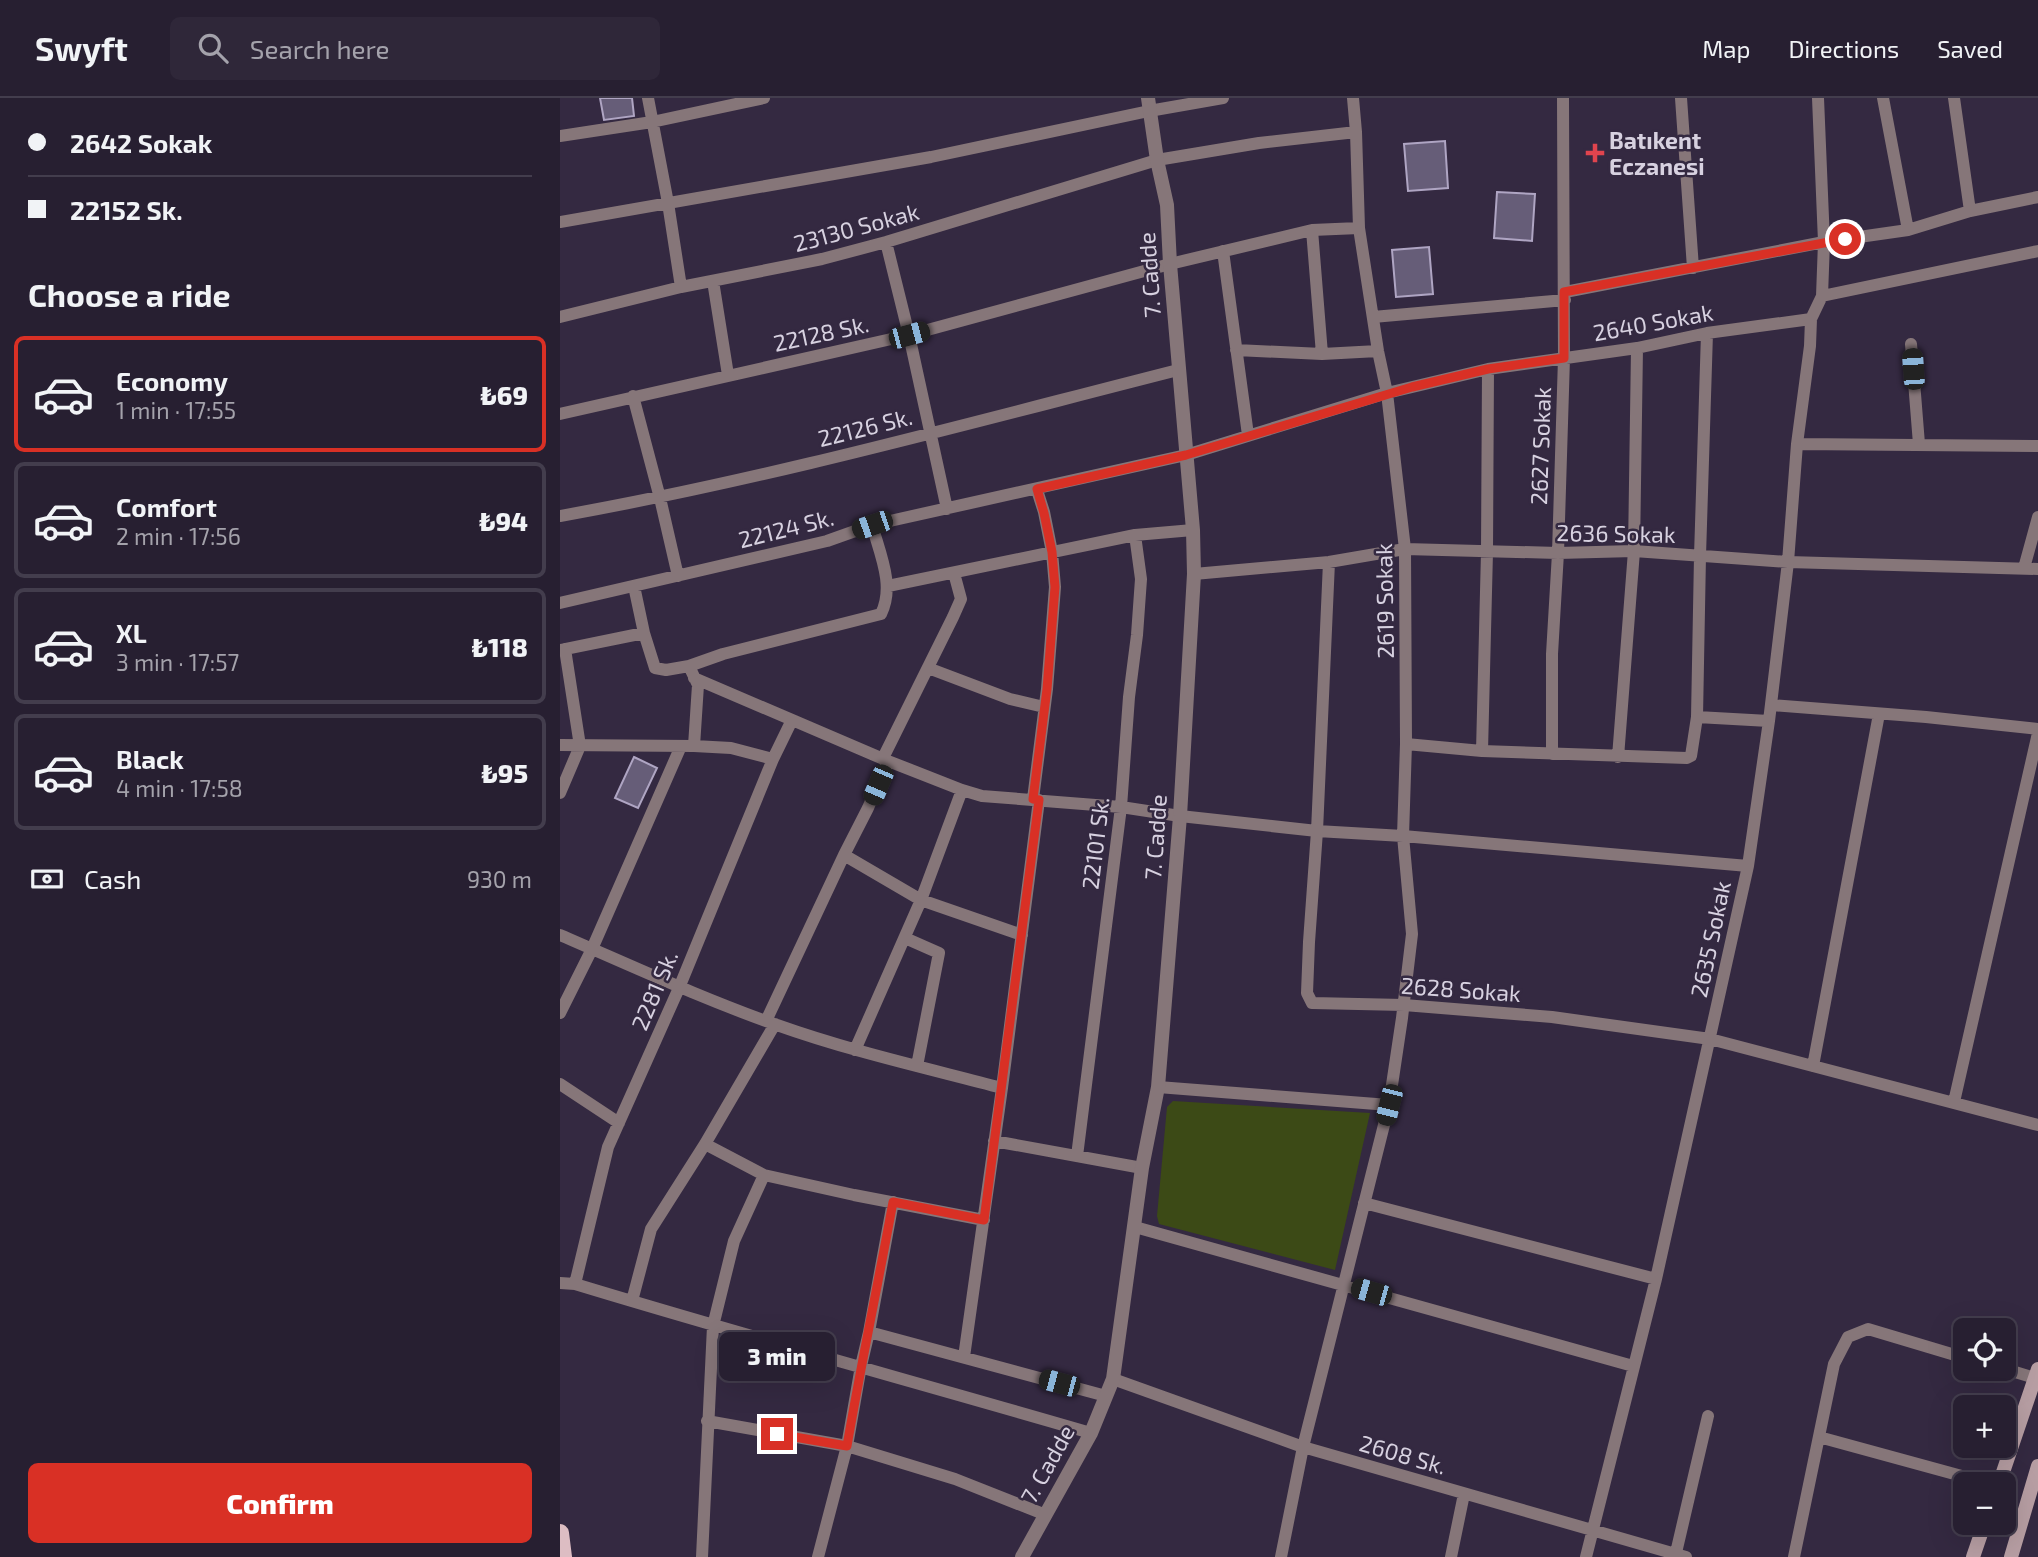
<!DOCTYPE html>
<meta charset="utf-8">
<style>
body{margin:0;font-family:"Exo 2",sans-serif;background:#2f2739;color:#f1f3f6;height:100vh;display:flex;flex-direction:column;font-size:26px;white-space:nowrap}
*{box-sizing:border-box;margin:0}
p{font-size:23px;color:#a4a2ab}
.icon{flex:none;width:38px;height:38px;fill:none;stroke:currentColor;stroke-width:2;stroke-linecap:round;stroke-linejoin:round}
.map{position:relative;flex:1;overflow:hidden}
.drawer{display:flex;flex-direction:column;background:#271f31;width:560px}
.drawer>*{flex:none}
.guide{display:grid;align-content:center;height:154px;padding:0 28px;background:#271f31}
.fabs{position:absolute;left:1393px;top:1220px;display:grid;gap:14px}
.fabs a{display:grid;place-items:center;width:63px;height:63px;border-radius:10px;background:#271f31;box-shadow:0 7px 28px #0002,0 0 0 2px #433d4d;font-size:35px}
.end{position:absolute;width:32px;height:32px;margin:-16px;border:9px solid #d93025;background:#fff;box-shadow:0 0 0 4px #fff}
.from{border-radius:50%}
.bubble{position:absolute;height:49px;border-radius:10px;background:#271f31;box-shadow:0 7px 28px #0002,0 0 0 2px #433d4d;font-size:23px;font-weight:800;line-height:49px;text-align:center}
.car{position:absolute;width:21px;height:42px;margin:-21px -10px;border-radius:9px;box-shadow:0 0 5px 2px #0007;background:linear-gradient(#222 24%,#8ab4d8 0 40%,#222 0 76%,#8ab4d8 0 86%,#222 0)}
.guide b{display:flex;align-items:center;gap:24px;height:66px;font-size:26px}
.guide b+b{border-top:2px solid #433d4d}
.guide i{width:18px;height:18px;background:#f1f3f6}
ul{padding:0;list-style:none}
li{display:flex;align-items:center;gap:21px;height:116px;margin:0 14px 10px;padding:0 14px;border:4px solid #433d4d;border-radius:10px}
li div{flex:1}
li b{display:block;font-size:26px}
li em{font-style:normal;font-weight:800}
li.active{border-color:#d93025}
li>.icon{width:63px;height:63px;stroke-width:1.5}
h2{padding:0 28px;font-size:32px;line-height:84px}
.pay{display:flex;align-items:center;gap:18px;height:77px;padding:0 28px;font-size:26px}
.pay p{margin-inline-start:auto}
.primary-button{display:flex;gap:14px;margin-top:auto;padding:14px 28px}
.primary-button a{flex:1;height:80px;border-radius:10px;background:#d93025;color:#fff;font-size:28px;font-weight:800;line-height:80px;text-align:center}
header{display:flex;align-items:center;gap:42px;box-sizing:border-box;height:98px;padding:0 35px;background:#271f31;border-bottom:2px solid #433d4d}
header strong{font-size:33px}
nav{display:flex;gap:38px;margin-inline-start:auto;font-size:24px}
.search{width:490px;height:63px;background:#2f2739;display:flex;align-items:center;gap:18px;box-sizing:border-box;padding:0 24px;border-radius:10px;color:#a4a2ab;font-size:26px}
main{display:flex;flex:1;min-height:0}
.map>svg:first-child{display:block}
.green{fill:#3c4a16}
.building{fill:#665d78;stroke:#afa5c3;stroke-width:2}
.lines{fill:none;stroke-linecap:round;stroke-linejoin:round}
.minor{stroke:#867679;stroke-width:12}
.tertiary{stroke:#867679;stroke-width:14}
.secondary{stroke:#b79ea3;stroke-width:14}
.primary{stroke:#ddbdc3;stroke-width:18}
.route{stroke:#d93025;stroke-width:9}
.health-dot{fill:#e0444e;stroke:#342941;stroke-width:2.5}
.labels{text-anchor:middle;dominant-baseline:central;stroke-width:5;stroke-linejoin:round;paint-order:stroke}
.poi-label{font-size:23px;font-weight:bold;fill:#d7d1e0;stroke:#342941;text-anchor:start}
.street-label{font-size:23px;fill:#d7d1e0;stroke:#342941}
</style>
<header>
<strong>Swyft</strong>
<div class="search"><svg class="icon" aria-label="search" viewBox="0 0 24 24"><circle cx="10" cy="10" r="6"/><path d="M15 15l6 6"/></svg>Search here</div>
<nav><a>Map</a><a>Directions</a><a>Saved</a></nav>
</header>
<main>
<section class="drawer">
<div class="guide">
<b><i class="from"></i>2642 Sokak</b>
<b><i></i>22152 Sk.</b>
</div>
<h2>Choose a ride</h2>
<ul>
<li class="active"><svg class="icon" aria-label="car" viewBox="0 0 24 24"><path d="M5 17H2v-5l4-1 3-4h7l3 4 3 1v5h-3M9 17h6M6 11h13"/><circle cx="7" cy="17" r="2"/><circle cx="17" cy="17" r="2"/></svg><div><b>Economy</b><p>1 min · 17:55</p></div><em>₺69</em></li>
<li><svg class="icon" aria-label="car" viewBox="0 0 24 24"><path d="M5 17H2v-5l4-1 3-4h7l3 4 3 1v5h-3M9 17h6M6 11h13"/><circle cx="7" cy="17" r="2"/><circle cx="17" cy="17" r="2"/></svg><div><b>Comfort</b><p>2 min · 17:56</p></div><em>₺94</em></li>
<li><svg class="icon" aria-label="car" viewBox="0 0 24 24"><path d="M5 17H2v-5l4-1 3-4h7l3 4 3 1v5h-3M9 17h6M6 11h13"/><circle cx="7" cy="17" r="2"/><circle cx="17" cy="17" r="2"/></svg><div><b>XL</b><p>3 min · 17:57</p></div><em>₺118</em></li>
<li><svg class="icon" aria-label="car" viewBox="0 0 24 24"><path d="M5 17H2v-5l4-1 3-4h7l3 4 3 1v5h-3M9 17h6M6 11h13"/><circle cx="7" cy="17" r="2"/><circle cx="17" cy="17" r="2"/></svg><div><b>Black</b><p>4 min · 17:58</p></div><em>₺95</em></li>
</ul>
<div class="pay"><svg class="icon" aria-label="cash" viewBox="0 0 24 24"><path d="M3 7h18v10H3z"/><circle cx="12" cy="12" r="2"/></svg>Cash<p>930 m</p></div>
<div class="primary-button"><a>Confirm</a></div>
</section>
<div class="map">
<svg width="1478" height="1459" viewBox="0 0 1478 1459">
<rect width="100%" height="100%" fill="#342941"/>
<!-- green -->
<path class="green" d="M613,1003L810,1015L775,1172L599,1126L597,1118L607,1009Z"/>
<!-- building -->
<path class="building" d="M40,0H72L74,18L44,22Z
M885,43L888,90L848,93L844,46Z
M937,94L975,96L972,143L934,140Z
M869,149L873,196L836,199L832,152Z
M74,659L97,670L78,710L55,700Z"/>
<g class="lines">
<!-- minor -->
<path class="minor" d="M88,0L108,105L121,189
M1121,0L1133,170
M1258,0L1264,144L1262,198
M1323,0L1348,132
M1394,0L1410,113
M0,38L92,24L204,0
M0,124L371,59L589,13L663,0
M752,132L762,256
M326,144L349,237L387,411
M663,153L688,337
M153,183L168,277
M1005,194L1264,144L1348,132L1410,113L1478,99
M0,219L121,189L262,161L326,144L597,62L699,45L796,34
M813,219L1005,202
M1351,246L1359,346
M676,252L762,256L818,253
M73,298L100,400L118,478
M0,316L349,237L610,166L752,132L799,130
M1237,346L1478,348
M0,418C208,381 413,324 618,272
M769,464L757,733L749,844L747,895L752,905L844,907L992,919L1150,941L1478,1027
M1464,470L1478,419
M634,476L769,464L845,451L998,455L1074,453L1228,464L1478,471
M74,488L84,535L95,570L106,572L129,568L138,587L134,648
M328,488L575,437L633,432
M0,505L267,443L312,427L626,357L827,295L928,271L1077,250L1147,235L1251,221L1262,198L1478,153
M0,552L84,535
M129,568L163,556L321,516C335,488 320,456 312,427
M368,570L450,601L484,609
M134,580L328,663L402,692L422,698L561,709L620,718L757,733L843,738L1188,768
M1211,607L1366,619L1478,631
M1137,619L1209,623
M846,646L922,653L1127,660L1131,658L1137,619L1140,458L1147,235
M0,647L134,648L171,650L213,661
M922,653L927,454L928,271
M992,656V556L998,455L1004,260L1003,0
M1058,659L1074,453L1077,250
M323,660L393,519L401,501L394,475
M0,695L20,648L5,551
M473,701L487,591L495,489L492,454L484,414L477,392
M284,757L361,802L462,837
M0,837C72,868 143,901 217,927C290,953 366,970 442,990
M345,840L379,855L357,968
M0,915L32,851L121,648
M206,923L284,757L308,710L328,663
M295,952L361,802L402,692
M1253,968L1319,616
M0,986L59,1025
M598,989L829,1007
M1394,1004L1478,635
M434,1043L582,1070
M145,1046L204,1077L294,1097L424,1122
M517,1058L561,709L569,599L577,537L581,481L575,437
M804,1105L1096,1181
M575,1129L1073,1268
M0,1185L15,1186C186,1238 359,1285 531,1335
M15,1186L48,1049L119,890L213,661L232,622
M72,1203L91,1131L145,1046L215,926
M309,1234L546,1298
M404,1259L442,990L479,702
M1442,1270L1475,1280
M553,1281L743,1349L1126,1459
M147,1323L287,1348L395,1381L486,1417
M1259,1339L1431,1386
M142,1459L153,1228L174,1143L204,1077
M258,1459L287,1348L301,1268L309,1234L333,1104
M721,1459L743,1349L829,1007L842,920L852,836L843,738L846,646L845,451L827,295L818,253L799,130L796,34L793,0
M891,1459L904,1396
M1026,1459L1096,1181L1188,768L1209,623L1228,464L1237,346L1250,248L1251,221
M1115,1459L1148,1318
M1234,1459L1274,1266L1288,1239L1308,1231L1405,1260"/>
<!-- tertiary -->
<path class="tertiary" d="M462,1459L531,1335L553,1281L582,1070L598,989L620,718L634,476L633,432L610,166L607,107L597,62L588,0"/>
<!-- secondary -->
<path class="secondary" d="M1439,1386L1478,1271
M1413,1459L1425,1424
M1451,1459L1478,1368"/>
<!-- primary -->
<path class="primary" d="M0,1435L3,1459"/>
</g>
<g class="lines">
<!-- route -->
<path class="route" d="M217,1336L287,1348C301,1267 318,1186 333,1104L424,1122L479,702L473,701L487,591L495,489L492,454L484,415L477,391L626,357L852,289L928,271L1004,260V194L1285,141"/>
</g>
<!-- markers -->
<path class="health-dot" d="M1031.5 44.5h7v7h7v7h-7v7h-7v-7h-7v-7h7z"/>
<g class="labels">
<!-- poi labels -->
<g class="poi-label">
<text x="1049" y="42">Batıkent<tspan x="1049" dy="26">Eczanesi</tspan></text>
</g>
<!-- street labels -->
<g class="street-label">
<text transform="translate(296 129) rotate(-15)">23130 Sokak</text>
<text transform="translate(589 177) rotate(-94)">7. Cadde</text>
<text transform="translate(1093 224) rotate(-10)">2640 Sokak</text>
<text transform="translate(261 235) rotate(-12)">22128 Sk.</text>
<text transform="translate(305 329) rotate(-14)">22126 Sk.</text>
<text transform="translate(980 348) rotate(-88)">2627 Sokak</text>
<text transform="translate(226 430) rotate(-14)">22124 Sk.</text>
<text transform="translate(1056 435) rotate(1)">2636 Sokak</text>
<text transform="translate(824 503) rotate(-91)">2619 Sokak</text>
<text transform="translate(595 739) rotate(-86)">7. Cadde</text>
<text transform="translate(535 745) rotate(-83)">22101 Sk.</text>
<text transform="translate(1150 841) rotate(-78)">2635 Sokak</text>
<text transform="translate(901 891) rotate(4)">2628 Sokak</text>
<text transform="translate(94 892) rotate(-67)">2281 Sk.</text>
<text transform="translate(843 1356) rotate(16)">2608 Sk.</text>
<text transform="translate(487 1366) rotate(-61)">7. Cadde</text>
</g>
</g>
</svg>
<div class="fabs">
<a><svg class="icon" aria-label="locate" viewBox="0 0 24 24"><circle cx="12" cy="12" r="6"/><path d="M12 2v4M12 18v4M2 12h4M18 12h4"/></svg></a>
<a>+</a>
<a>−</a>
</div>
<i class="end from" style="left:1285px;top:141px"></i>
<i class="end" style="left:217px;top:1336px"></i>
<div class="bubble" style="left:159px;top:1234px;width:116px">3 min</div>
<i class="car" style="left:349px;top:237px;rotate:75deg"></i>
<i class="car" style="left:1353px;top:271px;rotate:356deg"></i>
<i class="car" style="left:312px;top:427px;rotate:251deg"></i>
<i class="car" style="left:318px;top:687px;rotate:203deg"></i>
<i class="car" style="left:829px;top:1007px;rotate:194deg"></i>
<i class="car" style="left:811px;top:1194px;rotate:286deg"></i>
<i class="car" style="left:499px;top:1285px;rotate:285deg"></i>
</div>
</main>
